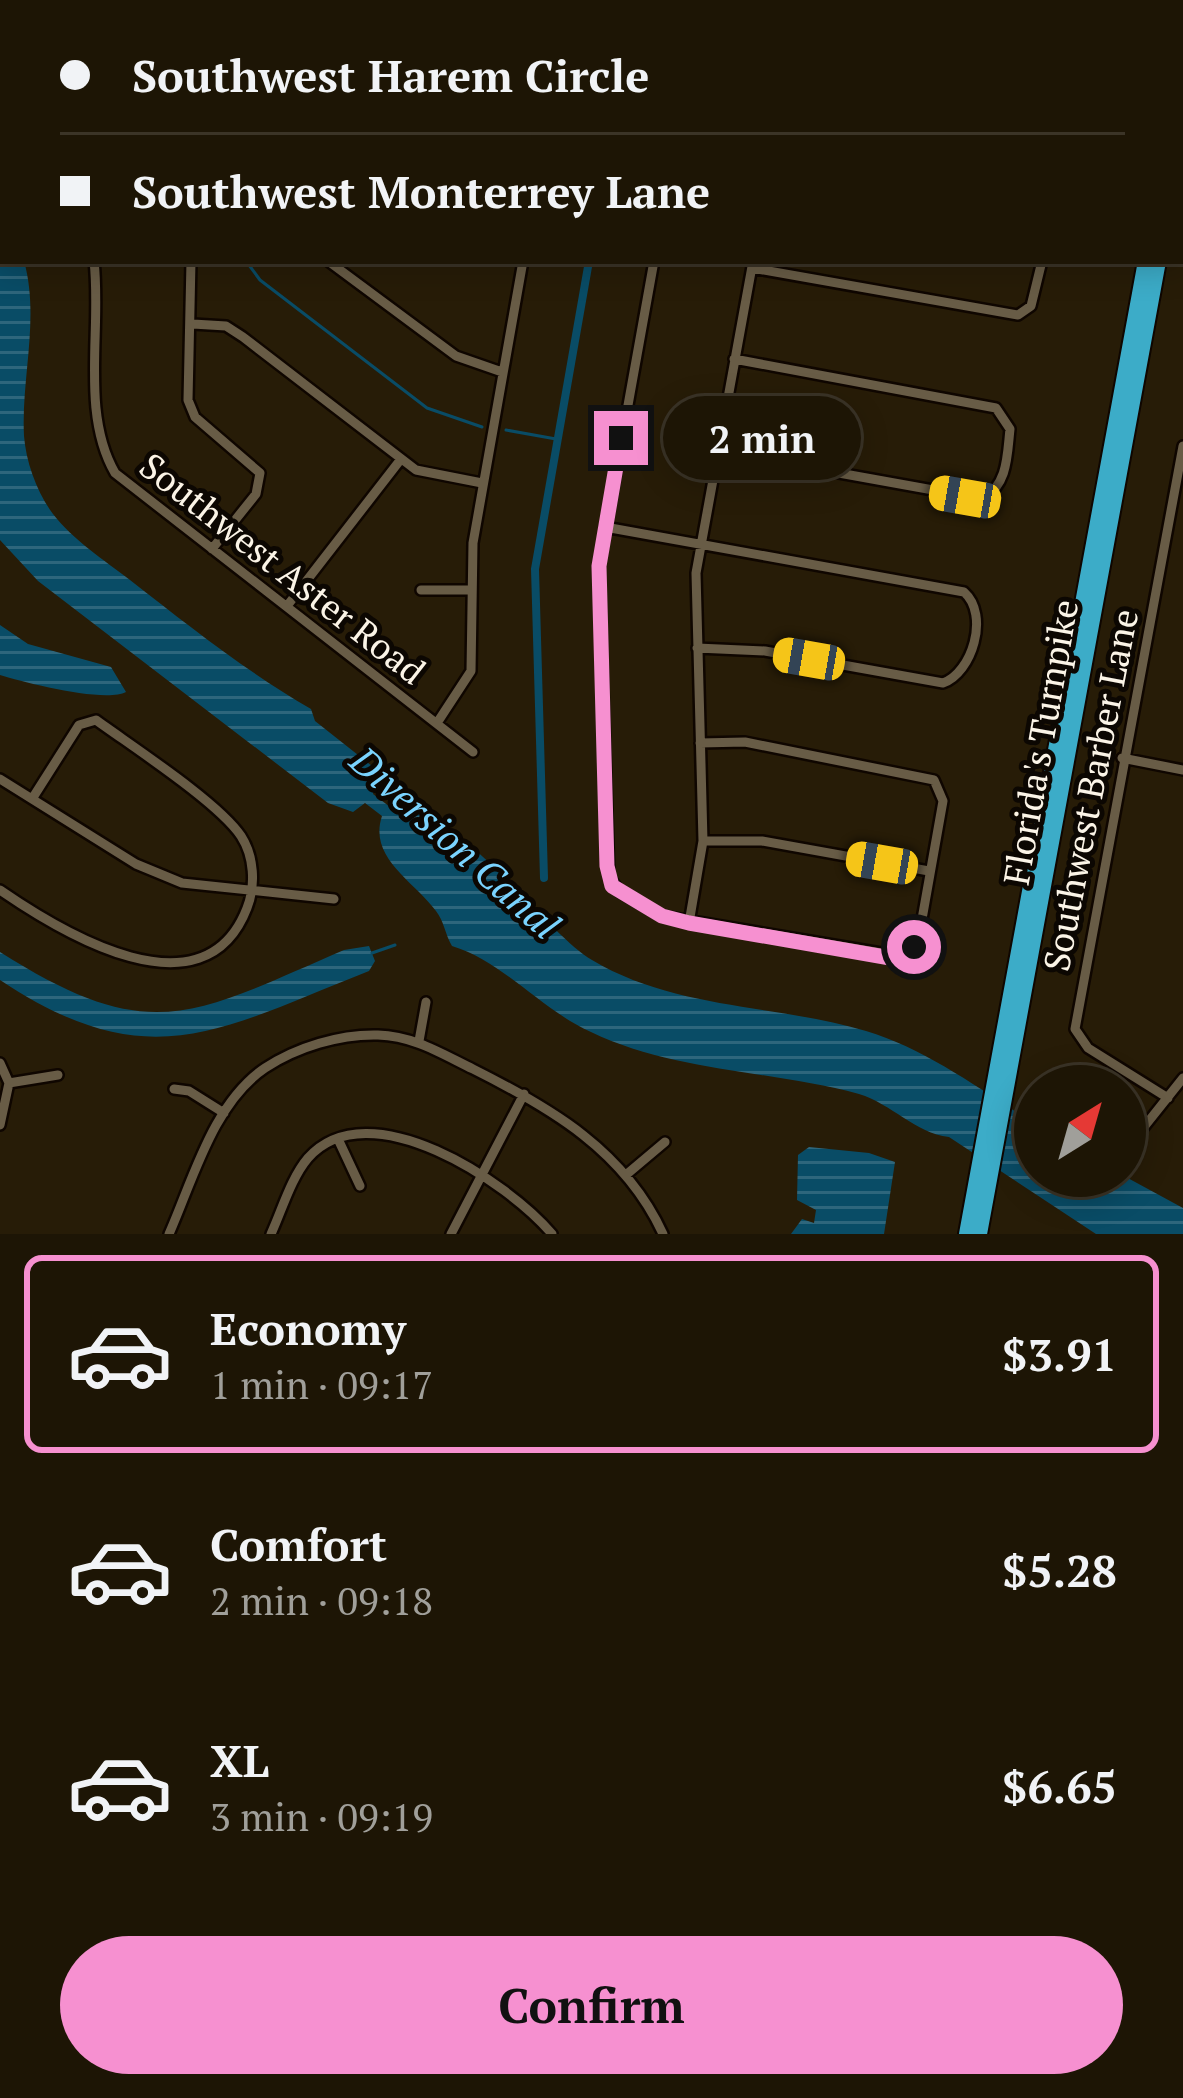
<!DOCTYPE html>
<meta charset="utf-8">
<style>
body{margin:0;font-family:"PT Serif",serif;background:#251e0f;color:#f1f3f6;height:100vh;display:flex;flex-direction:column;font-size:45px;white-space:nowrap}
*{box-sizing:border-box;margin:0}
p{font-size:39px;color:#a09f9a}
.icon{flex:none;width:66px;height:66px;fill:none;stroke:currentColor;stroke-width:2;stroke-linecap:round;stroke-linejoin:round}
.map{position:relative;height:1234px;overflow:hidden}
.sheet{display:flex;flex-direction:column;background:#1d1505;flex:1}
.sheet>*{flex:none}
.top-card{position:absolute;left:0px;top:0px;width:1185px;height:264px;box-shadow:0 6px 30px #0003,0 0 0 3px #3b3427;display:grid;align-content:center;height:264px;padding:0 60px;background:#1d1505}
.needle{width:78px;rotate:37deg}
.fabs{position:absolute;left:1014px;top:1065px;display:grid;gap:24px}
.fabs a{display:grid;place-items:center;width:132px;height:132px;border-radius:50%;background:#1d1505;box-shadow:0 6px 30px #0003,0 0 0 3px #3b3427;font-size:60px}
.end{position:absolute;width:54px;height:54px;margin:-27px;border:15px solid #f690d0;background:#111;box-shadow:0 0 0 6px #111}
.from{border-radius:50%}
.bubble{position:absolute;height:84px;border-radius:42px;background:#1d1505;box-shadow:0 6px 30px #0003,0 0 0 3px #3b3427;font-size:39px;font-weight:700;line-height:84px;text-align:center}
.car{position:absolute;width:36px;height:72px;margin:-36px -18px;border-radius:15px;box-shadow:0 0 9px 3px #0007;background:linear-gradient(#f5c518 24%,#345 0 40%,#f5c518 0 76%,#345 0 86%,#f5c518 0)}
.top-card b{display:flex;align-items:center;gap:42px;height:114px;font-size:45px}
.top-card b+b{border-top:3px solid #3b3427}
.top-card i{width:30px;height:30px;background:#f1f3f6}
ul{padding:21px 0 0;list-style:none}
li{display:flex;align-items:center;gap:36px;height:198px;margin:0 24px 18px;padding:0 36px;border:6px solid transparent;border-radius:18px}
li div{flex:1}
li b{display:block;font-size:45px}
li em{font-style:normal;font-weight:700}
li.active{border-color:#f690d0}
li>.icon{width:108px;height:108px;stroke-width:1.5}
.action{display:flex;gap:24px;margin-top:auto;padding:24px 60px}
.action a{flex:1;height:138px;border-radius:72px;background:#f690d0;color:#111;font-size:48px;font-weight:700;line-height:138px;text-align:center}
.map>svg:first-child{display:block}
.water{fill:url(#water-rules)}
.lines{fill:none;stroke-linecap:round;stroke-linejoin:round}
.stream{stroke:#094c66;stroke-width:3}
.canal{stroke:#094c66;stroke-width:8}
.minor-casing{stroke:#0f0600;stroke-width:14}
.highway-casing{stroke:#0f0600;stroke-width:18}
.minor{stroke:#685c46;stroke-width:9}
.highway{stroke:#3cacc8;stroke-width:14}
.route{stroke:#f690d0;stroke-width:15}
.labels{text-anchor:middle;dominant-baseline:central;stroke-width:10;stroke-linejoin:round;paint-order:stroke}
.street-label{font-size:36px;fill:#fbf4e7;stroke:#0c0702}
.water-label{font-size:39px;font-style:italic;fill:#7ad3fe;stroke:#0c0702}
</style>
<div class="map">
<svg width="1183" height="1234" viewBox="0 0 1183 1234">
<defs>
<pattern id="water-rules" width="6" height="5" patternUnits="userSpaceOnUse" patternTransform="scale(3)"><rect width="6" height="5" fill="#094c66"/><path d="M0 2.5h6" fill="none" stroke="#2e667c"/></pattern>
</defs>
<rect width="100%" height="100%" fill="#271c07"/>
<!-- water -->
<path class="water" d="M0,204L3,261H24C40,318 21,378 24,436C26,462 37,493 53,514C73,540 104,560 130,580C189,626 247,672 311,709L315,721L377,770L373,794L394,810C446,792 544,932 592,960C676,1010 775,1004 866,1031C927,1049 982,1091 1035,1124V1176H1124L1183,1208V1234H1096L949,1137C915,1133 892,1104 859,1094C771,1070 674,1072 591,1032C540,1009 504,962 452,946C445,934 444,921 436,911C414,881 368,858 382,816L365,803L353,812L328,803L38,581L0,540Z
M0,625L28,644L111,667L126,692C105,703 26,683 0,675Z
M369,946L375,961L369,971C219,1030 149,1079 0,980V952C150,1047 191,1016 344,950Z
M809,1147L869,1153L895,1162L884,1234H791L802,1219L814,1223L816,1210L797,1200L798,1155Z"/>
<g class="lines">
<!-- stream -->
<path class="stream" d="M134,0L135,3
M246,261L260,280L427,408L482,427
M506,430L556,439
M372,953L395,945"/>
<!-- canal -->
<path class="canal" d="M637,3V0
M544,878L535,569L589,261"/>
<defs>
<path id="minor" d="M69,0L70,3
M200,0L202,3
M508,0L524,3
M848,0L865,3
M571,3L572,0
M702,3V0
M800,3V0
M0,70L3,74
M94,261C102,330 80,412 115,473L473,752
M191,261L188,400L195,417L260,473L256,494L212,549
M328,261L456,356L502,372
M654,261L599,566L609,877L620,892L662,916L905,957L919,936L943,801L934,780L745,742L700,743
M752,268L1018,315L1031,306L1042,261
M193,324L226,326L243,337L416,470L482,483
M717,451L983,499C1008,484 1007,456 1010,429L996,408L734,359
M605,527L964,592C990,615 972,673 943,683L765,651L697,648
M421,590H469
M287,606L401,459
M437,723L471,671L473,543L523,261
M1122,758L1183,770
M0,779L136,864L182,883L334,899
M703,841H762L929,871
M0,890C61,932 204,1020 247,908C256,885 254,856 241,836C218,802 133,747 96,720L79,725L32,799
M689,923L703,841L696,573L753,261
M419,1041L426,1002
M0,1063L9,1083L0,1125
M9,1083L58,1075
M174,1089L189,1091L224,1113
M1168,1098L1088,1048L1075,1029L1183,446
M1140,1132L1183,1078
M338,1139L360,1186
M627,1174L665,1142
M169,1234C193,1180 213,1103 265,1068C297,1047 340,1034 378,1035C414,1036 442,1054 473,1069C551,1108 625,1151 663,1234
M271,1234C282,1210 291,1178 308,1158C369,1089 508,1182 552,1234
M451,1234L524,1094"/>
<path id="highway" d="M1182,59L1183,53
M1182,137L1183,131
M966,1234L1145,261
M980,1234L1159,261"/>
</defs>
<!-- minor casing -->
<use href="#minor" class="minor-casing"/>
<!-- highway casing -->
<use href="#highway" class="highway-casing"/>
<!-- minor -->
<use href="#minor" class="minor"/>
<!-- highway -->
<use href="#highway" class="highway"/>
</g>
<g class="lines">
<!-- route -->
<path class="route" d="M621,438L599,566L607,866L612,886L662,916L689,923L896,959L914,947"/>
</g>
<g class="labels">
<!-- street labels -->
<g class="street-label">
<text transform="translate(283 568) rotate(38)">Southwest Aster Road</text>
<text transform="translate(1040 742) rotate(-80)">Florida's Turnpike</text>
<text transform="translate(1090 790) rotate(-79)">Southwest Barber Lane</text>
</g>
<!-- water labels -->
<g class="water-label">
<text transform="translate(456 842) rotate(42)">Diversion Canal</text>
</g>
</g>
</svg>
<div class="fabs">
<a><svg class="needle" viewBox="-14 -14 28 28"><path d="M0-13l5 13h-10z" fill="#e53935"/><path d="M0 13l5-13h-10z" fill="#a09f9a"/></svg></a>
</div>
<i class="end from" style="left:914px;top:947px"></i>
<i class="end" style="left:621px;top:438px"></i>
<div class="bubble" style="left:663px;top:396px;width:198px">2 min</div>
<i class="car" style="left:965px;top:497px;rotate:280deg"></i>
<i class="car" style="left:809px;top:659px;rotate:280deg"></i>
<i class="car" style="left:882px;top:863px;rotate:280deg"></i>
<div class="top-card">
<b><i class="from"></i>Southwest Harem Circle</b>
<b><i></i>Southwest Monterrey Lane</b>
</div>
</div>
<section class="sheet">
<ul>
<li class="active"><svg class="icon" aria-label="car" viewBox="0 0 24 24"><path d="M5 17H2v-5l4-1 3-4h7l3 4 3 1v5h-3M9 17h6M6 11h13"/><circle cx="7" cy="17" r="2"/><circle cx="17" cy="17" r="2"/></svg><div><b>Economy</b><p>1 min · 09:17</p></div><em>$3.91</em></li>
<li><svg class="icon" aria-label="car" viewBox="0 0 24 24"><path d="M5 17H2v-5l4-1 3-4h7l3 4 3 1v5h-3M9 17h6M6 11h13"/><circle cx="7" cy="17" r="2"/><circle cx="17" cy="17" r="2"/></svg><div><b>Comfort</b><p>2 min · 09:18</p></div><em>$5.28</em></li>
<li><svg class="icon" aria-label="car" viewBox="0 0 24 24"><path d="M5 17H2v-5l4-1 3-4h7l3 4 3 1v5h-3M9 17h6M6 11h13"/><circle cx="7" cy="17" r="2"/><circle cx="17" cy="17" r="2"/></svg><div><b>XL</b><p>3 min · 09:19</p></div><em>$6.65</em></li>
</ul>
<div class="action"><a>Confirm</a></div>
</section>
